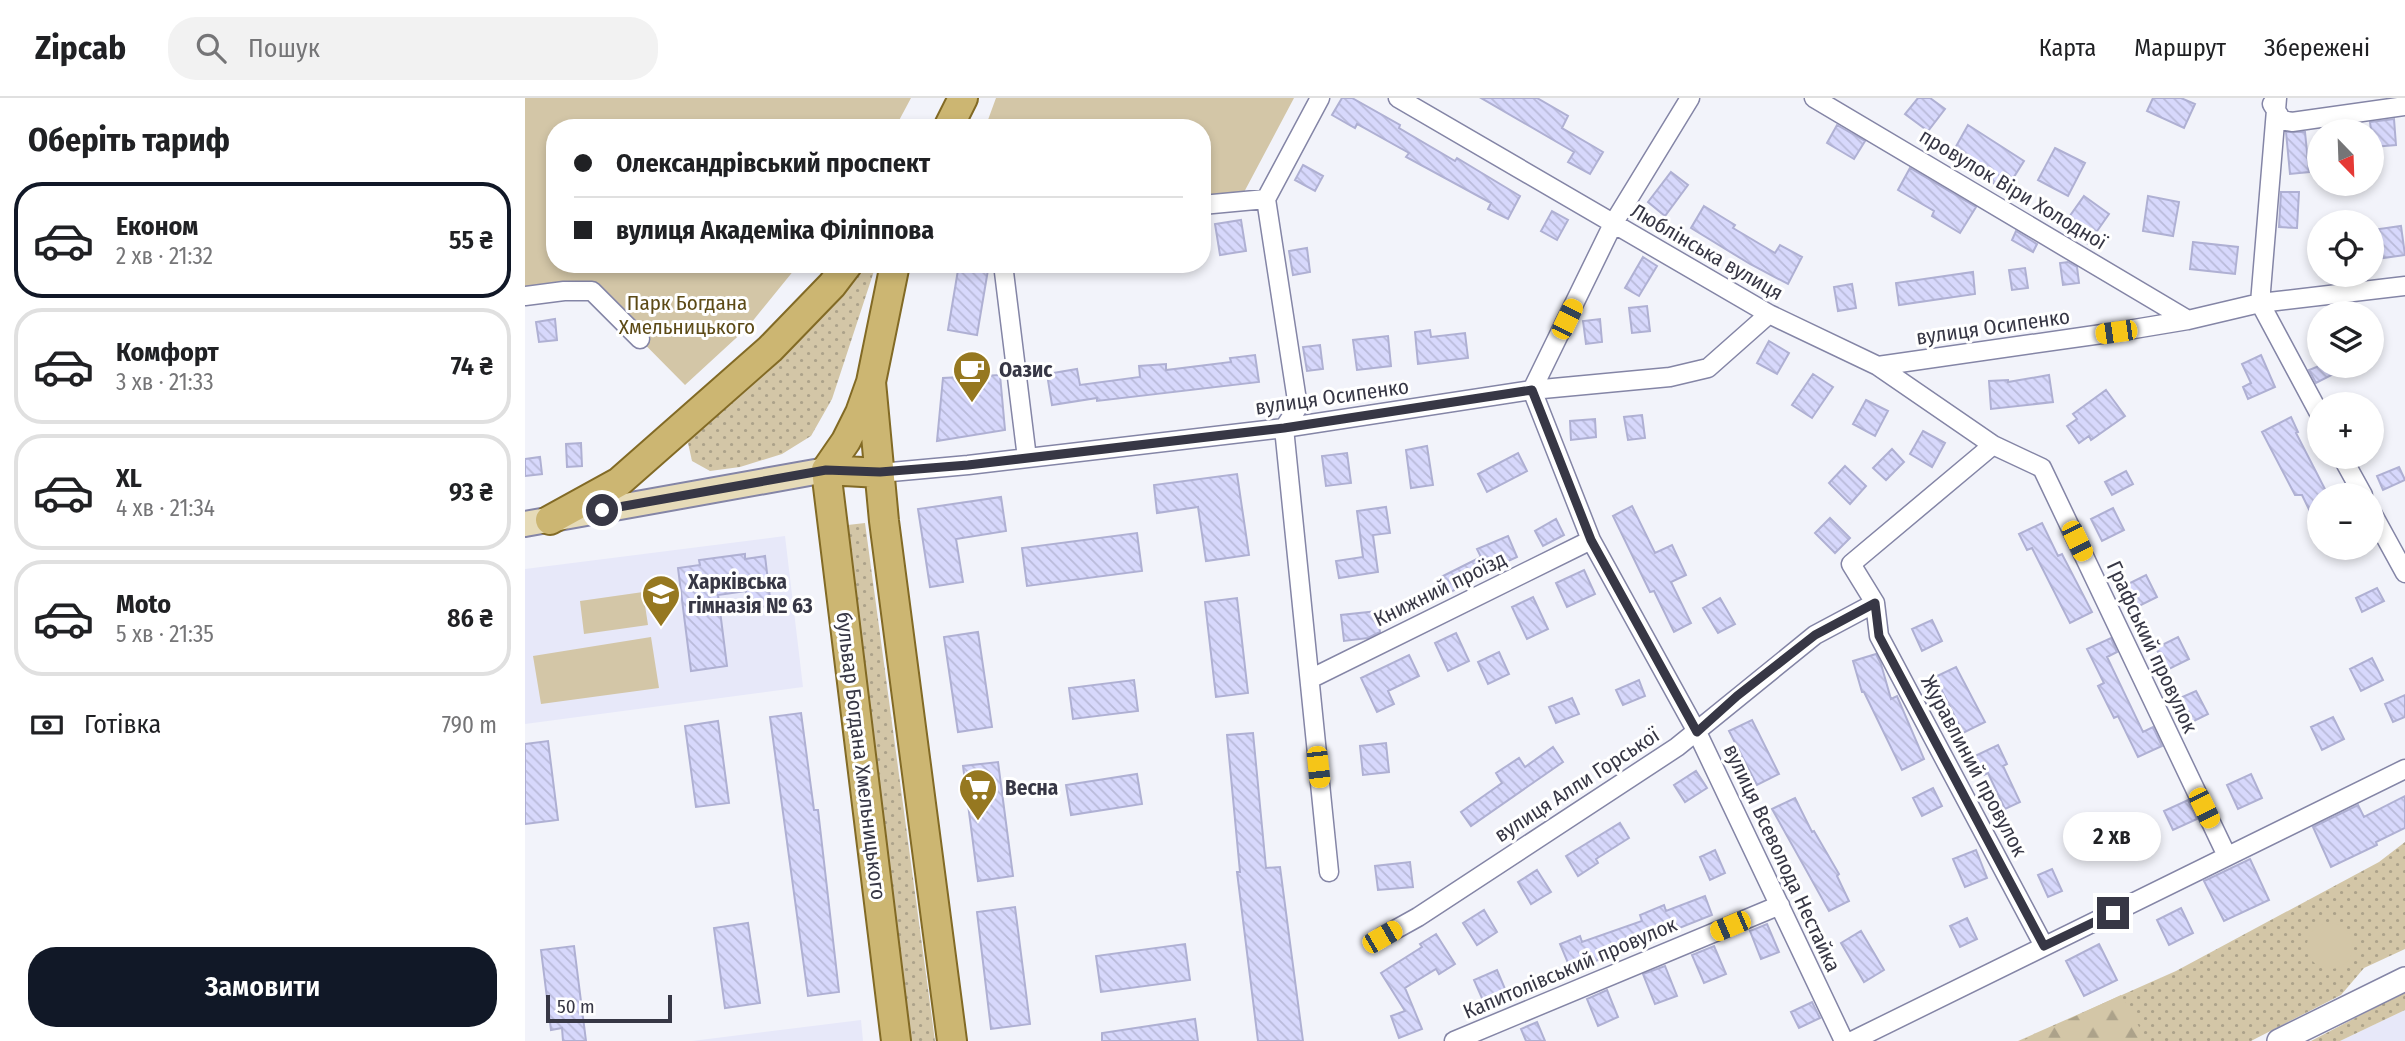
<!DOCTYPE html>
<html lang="uk">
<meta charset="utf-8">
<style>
body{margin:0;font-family:"Fira Sans Condensed",sans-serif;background:#f2f2f2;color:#202124;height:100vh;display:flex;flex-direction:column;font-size:26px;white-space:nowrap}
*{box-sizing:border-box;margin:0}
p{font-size:23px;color:#757577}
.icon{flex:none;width:38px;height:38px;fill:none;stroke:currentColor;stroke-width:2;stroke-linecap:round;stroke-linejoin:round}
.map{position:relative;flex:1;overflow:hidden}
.sheet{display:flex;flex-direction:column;background:#fff;width:525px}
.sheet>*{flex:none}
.guide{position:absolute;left:21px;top:21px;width:665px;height:154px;border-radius:28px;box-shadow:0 4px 10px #0003;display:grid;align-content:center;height:154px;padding:0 28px;background:#fff}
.needle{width:46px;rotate:157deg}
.tools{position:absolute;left:1782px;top:21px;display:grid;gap:14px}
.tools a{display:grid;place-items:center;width:77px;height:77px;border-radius:50%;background:#fff;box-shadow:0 4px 10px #0003;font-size:35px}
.scale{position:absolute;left:21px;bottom:18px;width:126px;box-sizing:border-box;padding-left:7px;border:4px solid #373745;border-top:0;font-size:19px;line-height:24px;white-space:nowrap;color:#373745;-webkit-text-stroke:5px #fff;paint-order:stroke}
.end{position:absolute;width:32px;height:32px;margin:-16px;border:9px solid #373745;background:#fff;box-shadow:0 0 0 4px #fff}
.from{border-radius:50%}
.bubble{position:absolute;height:49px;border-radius:24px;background:#fff;box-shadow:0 4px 10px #0003;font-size:23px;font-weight:600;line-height:49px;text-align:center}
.car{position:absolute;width:21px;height:42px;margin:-21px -10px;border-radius:9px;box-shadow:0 0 5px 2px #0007;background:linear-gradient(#f5c518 24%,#345 0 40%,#f5c518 0 76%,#345 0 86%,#f5c518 0)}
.guide b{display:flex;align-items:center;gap:24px;height:66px;font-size:26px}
.guide b+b{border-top:2px solid #e0e0e0}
.guide i{width:18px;height:18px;background:#202124}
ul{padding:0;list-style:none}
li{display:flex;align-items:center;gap:21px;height:116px;margin:0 14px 10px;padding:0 14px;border:4px solid #e0e0e0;border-radius:28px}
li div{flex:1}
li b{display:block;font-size:26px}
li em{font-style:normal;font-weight:600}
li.current{border-color:#111827}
li>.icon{width:63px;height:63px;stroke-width:1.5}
h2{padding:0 28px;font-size:32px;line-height:84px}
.pay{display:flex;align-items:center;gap:18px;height:77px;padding:0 28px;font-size:26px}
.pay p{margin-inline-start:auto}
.primary-button{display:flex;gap:14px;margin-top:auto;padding:14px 28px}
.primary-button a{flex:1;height:80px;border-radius:28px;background:#111827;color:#fff;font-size:28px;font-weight:600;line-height:80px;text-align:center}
header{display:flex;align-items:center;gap:42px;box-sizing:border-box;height:98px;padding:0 35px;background:#fff;border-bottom:2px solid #e0e0e0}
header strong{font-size:33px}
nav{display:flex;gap:38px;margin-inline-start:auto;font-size:24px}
.search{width:490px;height:63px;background:#f2f2f2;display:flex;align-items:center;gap:18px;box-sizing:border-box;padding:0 24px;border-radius:28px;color:#757577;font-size:26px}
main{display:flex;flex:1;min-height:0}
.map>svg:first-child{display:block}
.built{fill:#e7e8f9}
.grass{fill:url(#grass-dots)}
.forest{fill:url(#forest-firs)}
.park{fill:#d3c6a7}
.building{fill:url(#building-back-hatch);stroke:#afb0d3;stroke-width:2}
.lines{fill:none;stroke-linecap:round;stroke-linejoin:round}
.minor-casing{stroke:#8485a6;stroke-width:21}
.tertiary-casing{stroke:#8485a6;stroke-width:26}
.secondary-casing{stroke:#8485a6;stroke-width:28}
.primary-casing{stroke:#826a25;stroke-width:32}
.minor{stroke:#fff;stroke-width:18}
.tertiary{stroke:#fff;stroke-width:23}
.secondary{stroke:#e6dbb8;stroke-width:24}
.primary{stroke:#ccb672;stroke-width:28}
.route{stroke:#373745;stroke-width:9}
.labels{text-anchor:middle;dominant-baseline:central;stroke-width:6;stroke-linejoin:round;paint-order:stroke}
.street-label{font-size:21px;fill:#373745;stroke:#fff}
.park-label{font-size:21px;fill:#5c4a16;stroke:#fff}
.poi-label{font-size:21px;font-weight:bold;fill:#373745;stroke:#fff;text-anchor:start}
</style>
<header>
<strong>Zipcab</strong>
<div class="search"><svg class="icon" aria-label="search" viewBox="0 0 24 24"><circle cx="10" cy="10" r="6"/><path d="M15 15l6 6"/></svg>Пошук</div>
<nav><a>Карта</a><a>Маршрут</a><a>Збережені</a></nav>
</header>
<main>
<section class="sheet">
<h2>Оберіть тариф</h2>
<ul>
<li class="current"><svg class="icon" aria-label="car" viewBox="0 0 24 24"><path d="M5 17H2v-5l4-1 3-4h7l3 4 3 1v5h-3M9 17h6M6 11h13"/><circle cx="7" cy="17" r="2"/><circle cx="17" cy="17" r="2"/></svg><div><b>Економ</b><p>2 хв · 21:32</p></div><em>55 ₴</em></li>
<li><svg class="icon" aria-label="car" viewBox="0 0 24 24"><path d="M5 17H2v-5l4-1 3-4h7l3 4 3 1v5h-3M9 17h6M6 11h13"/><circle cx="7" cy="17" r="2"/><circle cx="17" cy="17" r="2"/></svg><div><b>Комфорт</b><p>3 хв · 21:33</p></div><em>74 ₴</em></li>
<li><svg class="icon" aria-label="car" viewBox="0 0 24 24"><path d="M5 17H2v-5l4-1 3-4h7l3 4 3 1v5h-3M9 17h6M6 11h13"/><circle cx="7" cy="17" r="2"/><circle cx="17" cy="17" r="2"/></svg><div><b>XL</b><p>4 хв · 21:34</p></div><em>93 ₴</em></li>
<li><svg class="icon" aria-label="car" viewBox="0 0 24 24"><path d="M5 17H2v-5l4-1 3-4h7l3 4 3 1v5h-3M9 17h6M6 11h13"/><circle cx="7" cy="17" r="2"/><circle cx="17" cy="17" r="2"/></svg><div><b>Moto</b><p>5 хв · 21:35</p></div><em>86 ₴</em></li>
</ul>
<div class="pay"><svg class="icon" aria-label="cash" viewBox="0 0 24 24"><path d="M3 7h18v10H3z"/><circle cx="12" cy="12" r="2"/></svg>Готівка<p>790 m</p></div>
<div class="primary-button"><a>Замовити</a></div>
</section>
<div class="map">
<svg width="1880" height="943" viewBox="0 0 1880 943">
<defs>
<pattern id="grass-dots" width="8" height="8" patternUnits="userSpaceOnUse" patternTransform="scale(1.75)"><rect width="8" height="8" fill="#d3c6a7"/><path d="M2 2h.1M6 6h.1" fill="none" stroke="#aca28a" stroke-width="1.8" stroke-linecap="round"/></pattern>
<pattern id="forest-firs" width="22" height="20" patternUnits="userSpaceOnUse" patternTransform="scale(1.75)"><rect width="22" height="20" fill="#d3c6a7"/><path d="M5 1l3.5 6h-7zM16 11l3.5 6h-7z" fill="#aca28a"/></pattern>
<pattern id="building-back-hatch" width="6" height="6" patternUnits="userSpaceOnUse" patternTransform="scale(1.75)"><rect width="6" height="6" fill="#d7d8fc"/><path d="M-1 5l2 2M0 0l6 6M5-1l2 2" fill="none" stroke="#b9bad9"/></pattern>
</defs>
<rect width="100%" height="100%" fill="#f2f3fa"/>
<!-- built -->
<path class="built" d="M260,438L278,589L0,626V471Z
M1880,912V943H1815Z
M336,922L338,943H167Z"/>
<!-- grass -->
<path class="grass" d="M345,168L350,170L307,301L286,338L257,356L215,369L185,373L167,363L163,345L171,332L338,171Z
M340,425L410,943H380L314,428Z
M1880,744V851L1839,870L1816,897L1726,943H1493L1651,873L1854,764Z
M1880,894V912L1815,943H1786Z"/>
<!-- forest -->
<path class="forest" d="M1596,897L1622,943H1497Z"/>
<!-- park -->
<path class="park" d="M0,0H386L370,30H30V166H274L222,230L160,287L67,193L0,202Z
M471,0H769L717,98L677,101V30H460Z
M118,494L123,527L59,536L55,503Z
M126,539L134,590L16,606L8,558Z
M1782 848a23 23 0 1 1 46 0a23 23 0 1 1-46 0Z"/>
<!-- building -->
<path class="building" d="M817,0H827L875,27L874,30L930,63L932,60L995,98L983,121L963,111L966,105L881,59L884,55L832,26L830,30L807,17Z
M956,0H1012L1043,18L1037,30L1078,54L1065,76L1043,64L1049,54Z
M1393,0H1405L1420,11L1403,33L1380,16Z
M1628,0H1656L1670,6L1659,30L1622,13Z
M1869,21L1871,47L1848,49L1845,24Z
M1312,27L1340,43L1329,61L1302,45Z
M1443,27L1499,63L1480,93L1456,77L1461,70L1429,52Z
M1761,34H1780L1784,74L1765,76Z
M1530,50L1560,65L1543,98L1513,82Z
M778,67L798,78L790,93L770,82Z
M1385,70L1451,109L1435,135L1407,118L1409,113L1373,92Z
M1146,74L1163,87L1140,118L1123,104Z
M1756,94H1774L1772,130L1754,129Z
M1559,98L1584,116L1563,146L1537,129Z
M1623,98L1654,104L1648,138L1618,133Z
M1179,108L1210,127L1208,130L1250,155L1255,147L1277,159L1263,186L1225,166L1166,130Z
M1027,113L1043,122L1032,142L1016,133Z
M716,122L721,153L695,157L690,126Z
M1876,128L1880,157L1858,160L1854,131Z
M1491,133L1512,146L1508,154L1487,142Z
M1668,144L1713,149L1710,176L1665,171Z
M782,150L785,174L768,177L764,153Z
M1118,159L1132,168L1114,198L1100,190Z
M1543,164L1552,169L1554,185L1538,187L1535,165Z
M434,166H464L452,237L423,232Z
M1500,170L1503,190L1487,192L1484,172Z
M1448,174L1450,196L1374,207L1371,185Z
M1327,186L1331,210L1313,213L1309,189Z
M1122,208L1125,233L1107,235L1104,210Z
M30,221L32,242L14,244L11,224Z
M1075,221L1077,244L1061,246L1058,223Z
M905,232L906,239L940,235L943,260L893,266L890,234Z
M863,238L866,268L832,272L828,242Z
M1244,243L1264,255L1252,276L1232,265Z
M795,247L798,271L782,273L778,249Z
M730,257L734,284L572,303V300L527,307L522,276L552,271L555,287L615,279L614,268L641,266V272L706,264L705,260Z
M1736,257L1750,289L1723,301L1718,289L1726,285L1717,266Z
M1794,268H1824L1791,285L1784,272Z
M1288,276L1308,289L1287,320L1267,307Z
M475,277L480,332L412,343L418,280Z
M1524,277L1528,304L1466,311L1464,283L1483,282V284Z
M1581,292L1600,318L1566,342L1564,338L1554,345L1542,328L1552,321L1548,316Z
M1341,302L1363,313L1350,338L1328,326Z
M1117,317L1120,340L1103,342L1099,319Z
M1766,319L1773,334L1771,335L1803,397H1794V432L1777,397H1770L1737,334Z
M1070,321L1071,339L1046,342L1045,323Z
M1398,333L1420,345L1407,369L1385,356Z
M56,345L57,368L42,369L41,346Z
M902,348L908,387L886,390L881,352Z
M1367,351L1379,364L1361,382L1348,370Z
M822,355L826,385L801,388L797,358Z
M993,355L1002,373L962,394L953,376Z
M15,359L17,376L0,378V361Z
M1320,368L1341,388L1325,406L1304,385Z
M1874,369L1880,382L1858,392L1852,378Z
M1601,373L1608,386L1587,397L1580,384Z
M712,376L724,457L681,463L673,409L632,415L629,387Z
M476,399L481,433L431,441L438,484L405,489L393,411Z
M1107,408L1130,455L1147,447L1161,477L1146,484L1166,525L1149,534L1129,493L1125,494L1088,418Z
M861,409L865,435L848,437L853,474L814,480L811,463L838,459L832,413Z
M1588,410L1599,432L1577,443L1566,421Z
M1305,420L1325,440L1310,455L1290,435Z
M1031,421L1039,437L1018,448L1010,433Z
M1517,425L1533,458L1537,456L1567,514L1545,525L1507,450L1502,452L1494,436Z
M612,435L617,473L502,488L497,450Z
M983,438L992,459L944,481L945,484L920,497L912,481L956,459L952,451Z
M220,456V461L240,458L246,508L224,510L221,493L193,497L202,568L166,573L153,470L175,467L174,462Z
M1059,472L1070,496L1042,509L1031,485Z
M1621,477L1632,499L1610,510L1599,488Z
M1852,490L1859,503L1837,514L1831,500Z
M1008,499L1023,531L1002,541L987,509Z
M712,500L723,595L691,599L680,504Z
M1195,500L1210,526L1193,535L1178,510Z
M852,513L855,534L843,540L819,543L816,517Z
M1407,522L1417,543L1397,553L1387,531Z
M453,534L467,629L433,634L419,539Z
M931,535L944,563L923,573L910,545Z
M1653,539L1664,561L1642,572L1631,550Z
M1586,540L1592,554L1582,559L1618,634L1628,629L1637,648L1613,659L1593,618L1589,620L1573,588L1579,585L1562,551Z
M974,554L984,576L963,586L953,564Z
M1351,556L1356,566L1366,601L1372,598L1399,661L1377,672L1339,594H1337L1328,563Z
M884,557L894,578L863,593L869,606L852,614L836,580Z
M1847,560L1858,582L1836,593L1825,571Z
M1431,569L1460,624L1438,635L1410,579Z
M609,582L613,613L548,621L544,590Z
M1114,582L1120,598L1098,607L1091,592Z
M1671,593L1683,616L1667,624L1655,600Z
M1880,597V619L1868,624L1860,606Z
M1047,600L1054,616L1031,625L1024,609Z
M276,615L289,712H293L314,894L283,898L245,619Z
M1808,619L1819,641L1797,652L1786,629Z
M1227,622L1254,676L1232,687L1204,633Z
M193,623L204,705L171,709L160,628Z
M728,635L741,770L755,769L778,943H733L712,774H715L702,637Z
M23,643L33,722L0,726V646Z
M861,645L864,674L838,677L835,648Z
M1473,647L1482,666L1478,668L1495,704L1480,711L1463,675L1459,677L1450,658Z
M1028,649L1038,664L946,728L936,714L977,685L971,675L994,660L1000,669Z
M473,664L488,778L453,783L438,668Z
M1171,673L1182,690L1160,704L1149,687Z
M612,676L617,706L546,717L541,687Z
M1726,676L1737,700L1713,711L1702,687Z
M1408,690L1417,708L1397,718L1388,700Z
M1880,698V730L1851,744L1852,747L1806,769L1788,729L1833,707L1839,719Z
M1270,700L1287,734L1289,733L1314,776L1312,778L1324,803L1304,813L1247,711Z
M1663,702L1672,721L1648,732L1639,713Z
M1095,725L1104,740L1071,761L1073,765L1053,778L1041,758Z
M1190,752L1200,775L1185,782L1175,759Z
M1451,752L1462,780L1440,789L1428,761Z
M1725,761L1744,802L1699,823L1679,783Z
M885,764L888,789L853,792L850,768Z
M1527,771L1537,793L1523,799L1513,777Z
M1012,772L1026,794L1006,806L993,784Z
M1180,798L1187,817L1109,848V849L1046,872L1035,846L1055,838L1057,844L1117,823L1115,817L1139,807L1141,813Z
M490,809L505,926L466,931L452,814Z
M1656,810L1668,835L1644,847L1632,822Z
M959,812L972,834L952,847L938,825Z
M1442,820L1452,841L1435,849L1425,828Z
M223,825L235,905L200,910L189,830Z
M1242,826L1254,854L1236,861L1225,833Z
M1336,833L1359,872L1339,884L1316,845Z
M911,836L930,866L914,876L911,871L880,890L897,931L874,940L866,918L880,913L856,875L897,849L895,846Z
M660,846L665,882L576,894L571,858Z
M1574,846L1592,882L1559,898L1541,863Z
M49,848L61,943H38L37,930L26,932L16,852Z
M1189,848L1201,876L1179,885L1167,857Z
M1140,868L1152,898L1130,906L1118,876Z
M972,872L983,898L960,907L949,882Z
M1082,892L1093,919L1073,928L1062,901Z
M1287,904L1295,920L1274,930L1266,914Z
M670,921L673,943H577V935Z
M1012,924L1020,943H1001L996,931Z"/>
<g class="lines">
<defs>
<path id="minor" d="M795,0L741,101L773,309L759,330L804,774
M873,0L1244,216L1353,268L1468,347L1517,370L1702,758
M1165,0L1088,126L1007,292L1066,442L1172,634L1319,943
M1289,0L1663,222
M1752,0L1735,205L1794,315
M1747,6L1757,22L1767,24L1880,8
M677,107L741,101
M478,166L502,360
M0,198L39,193H67L115,241
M1353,268L1591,234L1663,222L1735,205L1880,188
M1817,359L1838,397
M355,375L443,367L759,330L1007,292L1145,279L1183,270L1244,216
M1846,413L1880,475
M1350,505L1354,538L1519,848
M785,581L1066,442
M857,839L893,819L1152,649L1290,537L1350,505L1326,466L1468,347
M929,943L1255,807
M1327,943L1880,671"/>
<path id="tertiary" d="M1754,943L1880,881"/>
<path id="secondary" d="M0,426L301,372"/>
<path id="primary" d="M423,30L438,0
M346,284L359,423L427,943
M301,372L371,943
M301,372L321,343L335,315L346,284L370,166
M301,372L355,375
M25,422L94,384L245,251L307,187L323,166"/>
</defs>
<!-- minor casing -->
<use href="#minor" class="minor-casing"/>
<!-- tertiary casing -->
<use href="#tertiary" class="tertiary-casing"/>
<!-- secondary casing -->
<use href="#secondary" class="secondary-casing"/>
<!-- primary casing -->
<use href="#primary" class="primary-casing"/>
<!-- minor -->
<use href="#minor" class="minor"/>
<!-- tertiary -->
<use href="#tertiary" class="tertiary"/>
<!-- secondary -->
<use href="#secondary" class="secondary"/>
<!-- primary -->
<use href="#primary" class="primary"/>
</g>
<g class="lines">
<!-- route -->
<path class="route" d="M77,412L301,372L355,374L443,367L759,330L1007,292L1066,442L1172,634L1212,598L1290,537L1350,505L1354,538L1519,848L1588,815"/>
</g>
<!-- icons -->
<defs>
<symbol id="cafe-pin" viewBox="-11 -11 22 30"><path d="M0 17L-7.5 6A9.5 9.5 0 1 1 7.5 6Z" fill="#967820" stroke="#fff"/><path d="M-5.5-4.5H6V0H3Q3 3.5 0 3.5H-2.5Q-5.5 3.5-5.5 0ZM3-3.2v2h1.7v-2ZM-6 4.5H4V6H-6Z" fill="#fff"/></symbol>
<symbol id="school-pin" viewBox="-11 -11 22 30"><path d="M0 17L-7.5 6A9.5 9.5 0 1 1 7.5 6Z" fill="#967820" stroke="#fff"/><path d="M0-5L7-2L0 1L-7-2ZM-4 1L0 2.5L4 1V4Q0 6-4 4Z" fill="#fff"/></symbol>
<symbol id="supermarket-pin" viewBox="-11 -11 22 30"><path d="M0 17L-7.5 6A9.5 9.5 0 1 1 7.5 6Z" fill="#967820" stroke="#fff"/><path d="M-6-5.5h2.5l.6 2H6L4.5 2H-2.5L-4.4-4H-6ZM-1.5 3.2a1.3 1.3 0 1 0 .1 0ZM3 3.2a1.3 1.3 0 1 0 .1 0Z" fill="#fff"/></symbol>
</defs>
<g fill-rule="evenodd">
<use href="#cafe-pin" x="425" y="250" width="44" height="60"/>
<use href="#school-pin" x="114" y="474" width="44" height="60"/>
<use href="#supermarket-pin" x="431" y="668" width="44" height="60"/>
</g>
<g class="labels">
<!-- street labels -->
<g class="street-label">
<text transform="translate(1488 91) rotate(31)">провулок Віри Холодної</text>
<text transform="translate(1182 154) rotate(30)">Люблінська вулиця</text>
<text transform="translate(1468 229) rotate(-8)">вулиця Осипенко</text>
<text transform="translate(807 299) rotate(-8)">вулиця Осипенко</text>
<text transform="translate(915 491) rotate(-26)">Книжний проїзд</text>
<text transform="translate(1627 549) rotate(65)">Графський провулок</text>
<text transform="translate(336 658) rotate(83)">бульвар Богдана Хмельницького</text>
<text transform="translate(1449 668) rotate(62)">Журавлиний провулок</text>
<text transform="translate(1052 687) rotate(-33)">вулиця Алли Горської</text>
<text transform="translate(1257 760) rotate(65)">вулиця Всеволода Нестайка</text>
<text transform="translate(1045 870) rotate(-23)">Капитолівський провулок</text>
</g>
<!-- park labels -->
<g class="park-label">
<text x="162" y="205">Парк Богдана<tspan x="162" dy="24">Хмельницького</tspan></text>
</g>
<!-- poi labels -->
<g class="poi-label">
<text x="474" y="272">Оазис</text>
<text x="163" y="484">Харківська<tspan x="163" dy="24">гімназія № 63</tspan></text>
<text x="480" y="690">Весна</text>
</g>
</g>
</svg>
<div class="tools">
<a><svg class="needle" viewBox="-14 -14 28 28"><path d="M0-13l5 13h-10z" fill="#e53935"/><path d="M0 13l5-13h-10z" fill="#757577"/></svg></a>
<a><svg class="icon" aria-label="locate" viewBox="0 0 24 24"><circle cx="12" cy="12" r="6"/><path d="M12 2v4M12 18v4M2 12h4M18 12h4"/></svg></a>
<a><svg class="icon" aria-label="layers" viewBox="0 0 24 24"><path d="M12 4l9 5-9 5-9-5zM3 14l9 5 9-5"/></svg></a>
<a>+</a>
<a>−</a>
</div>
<div class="scale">50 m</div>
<i class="end from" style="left:77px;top:412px"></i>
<i class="end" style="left:1588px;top:815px"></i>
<div class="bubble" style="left:1538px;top:714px;width:98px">2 хв</div>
<i class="car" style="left:1042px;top:221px;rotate:26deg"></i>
<i class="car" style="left:1591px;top:234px;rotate:262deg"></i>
<i class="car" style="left:1552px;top:443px;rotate:154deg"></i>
<i class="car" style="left:793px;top:669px;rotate:174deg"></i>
<i class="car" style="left:1679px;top:710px;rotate:154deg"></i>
<i class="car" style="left:1205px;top:828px;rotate:247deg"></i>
<i class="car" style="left:857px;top:839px;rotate:60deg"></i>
<div class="guide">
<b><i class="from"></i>Олександрівський проспект</b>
<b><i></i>вулиця Академіка Філіппова</b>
</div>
</div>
</main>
